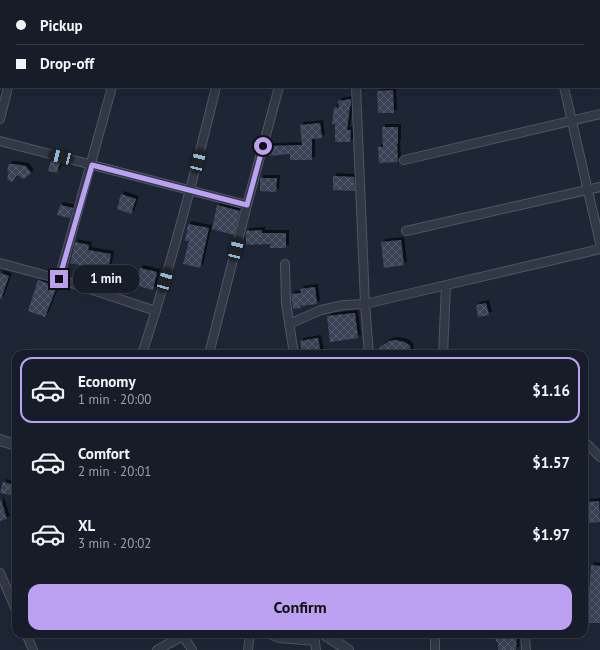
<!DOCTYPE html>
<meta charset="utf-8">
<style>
body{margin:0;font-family:"PT Sans",sans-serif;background:#1f2530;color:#f1f3f6;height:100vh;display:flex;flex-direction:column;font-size:15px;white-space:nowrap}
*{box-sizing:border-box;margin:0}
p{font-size:13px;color:#9ea1a8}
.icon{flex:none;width:22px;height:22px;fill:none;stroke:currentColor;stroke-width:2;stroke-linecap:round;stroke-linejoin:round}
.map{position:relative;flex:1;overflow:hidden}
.sheet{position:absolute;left:12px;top:350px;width:576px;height:288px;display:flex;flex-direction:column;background:#161c28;border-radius:12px;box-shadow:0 4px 16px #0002,0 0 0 1px #353a45}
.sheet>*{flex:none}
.top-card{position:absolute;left:0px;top:0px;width:600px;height:88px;box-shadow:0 4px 16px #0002,0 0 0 1px #353a45;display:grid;align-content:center;height:88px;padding:0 16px;background:#161c28}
.end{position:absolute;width:18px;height:18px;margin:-9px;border:5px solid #bca0f2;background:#111;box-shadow:0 0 0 2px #111}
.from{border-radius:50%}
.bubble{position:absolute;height:28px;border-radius:12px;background:#161c28;box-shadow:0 4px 16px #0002,0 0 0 1px #353a45;font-size:13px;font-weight:800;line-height:28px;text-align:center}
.car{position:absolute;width:12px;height:24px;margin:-12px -6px;border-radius:5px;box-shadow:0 0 3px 1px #0007;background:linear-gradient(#222 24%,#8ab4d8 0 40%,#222 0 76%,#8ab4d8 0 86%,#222 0)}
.top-card b{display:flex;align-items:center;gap:14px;height:38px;font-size:15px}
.top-card b+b{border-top:1px solid #353a45}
.top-card i{width:10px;height:10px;background:#f1f3f6}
ul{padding:7px 0 0;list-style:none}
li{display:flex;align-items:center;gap:12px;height:66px;margin:0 8px 6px;padding:0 8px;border:2px solid transparent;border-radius:12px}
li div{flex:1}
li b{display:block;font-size:15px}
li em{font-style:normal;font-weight:800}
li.current{border-color:#bca0f2}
li>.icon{width:36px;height:36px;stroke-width:1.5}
.primary-button{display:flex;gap:8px;margin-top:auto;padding:8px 16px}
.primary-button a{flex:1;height:46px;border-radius:12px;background:#bca0f2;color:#111;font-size:16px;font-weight:800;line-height:46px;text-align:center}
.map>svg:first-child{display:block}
.building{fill:url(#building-cross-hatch);filter:url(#shadow)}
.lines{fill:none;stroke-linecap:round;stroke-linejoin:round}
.minor-casing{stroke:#4f5565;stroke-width:10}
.tertiary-casing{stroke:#4f5565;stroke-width:12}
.minor{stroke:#323846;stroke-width:8}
.tertiary{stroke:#323846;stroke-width:10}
.route{stroke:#bca0f2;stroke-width:5}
</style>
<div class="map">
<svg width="600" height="650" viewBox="0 0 600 650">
<defs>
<pattern id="building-cross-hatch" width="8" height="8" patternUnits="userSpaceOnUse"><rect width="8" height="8" fill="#3a4357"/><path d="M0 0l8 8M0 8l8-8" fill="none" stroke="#545c6e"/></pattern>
<filter id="shadow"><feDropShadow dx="3" dy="-3" stdDeviation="0" flood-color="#0009"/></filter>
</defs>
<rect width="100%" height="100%" fill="#1e2636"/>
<!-- building -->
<path class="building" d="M393,90L394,113H378L377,91Z
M351,99V106H350L347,130H351L350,142H335V124H332L334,107L339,108L338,101Z
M320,123L322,138L312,139V160H290V154L268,156L269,146L302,145L300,125Z
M382,127H398V144H397L398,162L379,163L378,147H383Z
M51,160L60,162L57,173L48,171Z
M9,164H14L26,166L31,173L24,179L17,175L12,182L7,179L9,172L7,171Z
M333,176L354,177L355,191L333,190Z
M260,178H277L276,192L260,191Z
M121,194L136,199L131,214L117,209Z
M60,205L73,208L70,218L57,215Z
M217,205L240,211L234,235L212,229Z
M188,224L209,228L200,268L183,264L189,241H185Z
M262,230V233H286V248H270V244L246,245V231Z
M401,240L404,265L384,268L381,242Z
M75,242L89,245L88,250L111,254L107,276L87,272L88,267L70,263Z
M140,268L157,272L153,290L135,285Z
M0,273L9,276L1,299H0Z
M38,280L57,286L45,317L28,311Z
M315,287L317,304L300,306L301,308L293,309L291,294L301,293L300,289Z
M486,303L489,315L478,317L476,305Z
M355,313L358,338L330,342L327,316Z
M318,338L321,354H302L300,341Z
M395,340L405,342L410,346L411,354H380L379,348L389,341Z
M3,482L16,485V496L0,493Z
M0,500H1L7,519L0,521Z
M599,501L600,522L588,523L587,502Z
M591,565L600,566V623H587Z
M495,634H517L516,650H498V642H496Z"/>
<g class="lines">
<defs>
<path id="minor" d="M544,0V1
M31,1V0
M135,1L136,0
M237,1V0
M345,1L350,0
M599,29H600
M356,87L365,304L369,354
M564,87L600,243
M0,119L8,87
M0,141L247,205
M404,160L600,114
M406,231L600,187
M0,263L59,279L156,311
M285,264L286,303L294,354
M59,279L112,87
M289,324L321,310L344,305L365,304L600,249
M142,354C171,266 194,177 216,87
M209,354L247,205L279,87
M443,354L446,285
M584,441L600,457
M0,573L16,610
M26,634L33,650
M182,634L192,650
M270,634L279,638L315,641
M314,634L316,650
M525,634L526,650
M157,650L183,636
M248,650L250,634
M435,650V634"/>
<path id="tertiary" d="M0,440L16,445
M324,634L348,650"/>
</defs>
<!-- minor casing -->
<use href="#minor" class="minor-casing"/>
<!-- tertiary casing -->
<use href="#tertiary" class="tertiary-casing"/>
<!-- minor -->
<use href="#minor" class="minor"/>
<!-- tertiary -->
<use href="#tertiary" class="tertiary"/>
</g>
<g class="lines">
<!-- route -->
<path class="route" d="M59,279L92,165L247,205L263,146"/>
</g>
</svg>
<i class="end from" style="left:263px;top:146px"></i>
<i class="end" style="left:59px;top:279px"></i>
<div class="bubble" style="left:73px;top:265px;width:66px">1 min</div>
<i class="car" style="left:61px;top:157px;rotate:284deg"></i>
<i class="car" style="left:198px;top:161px;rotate:14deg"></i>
<i class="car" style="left:236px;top:249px;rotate:14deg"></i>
<i class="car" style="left:165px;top:280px;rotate:16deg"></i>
<div class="top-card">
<b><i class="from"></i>Pickup</b>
<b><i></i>Drop-off</b>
</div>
<section class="sheet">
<ul>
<li class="current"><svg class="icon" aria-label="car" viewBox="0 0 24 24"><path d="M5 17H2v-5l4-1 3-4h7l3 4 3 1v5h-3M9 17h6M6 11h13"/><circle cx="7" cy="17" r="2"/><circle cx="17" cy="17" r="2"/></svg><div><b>Economy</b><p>1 min · 20:00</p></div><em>$1.16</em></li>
<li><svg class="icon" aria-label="car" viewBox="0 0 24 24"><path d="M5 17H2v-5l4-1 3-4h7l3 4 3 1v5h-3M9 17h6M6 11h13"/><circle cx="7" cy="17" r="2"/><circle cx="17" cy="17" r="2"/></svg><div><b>Comfort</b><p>2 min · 20:01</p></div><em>$1.57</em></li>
<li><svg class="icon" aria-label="car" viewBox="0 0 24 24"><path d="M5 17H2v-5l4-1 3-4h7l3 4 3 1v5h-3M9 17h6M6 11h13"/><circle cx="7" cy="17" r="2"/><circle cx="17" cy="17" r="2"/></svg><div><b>XL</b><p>3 min · 20:02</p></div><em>$1.97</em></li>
</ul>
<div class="primary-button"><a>Confirm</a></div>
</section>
</div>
